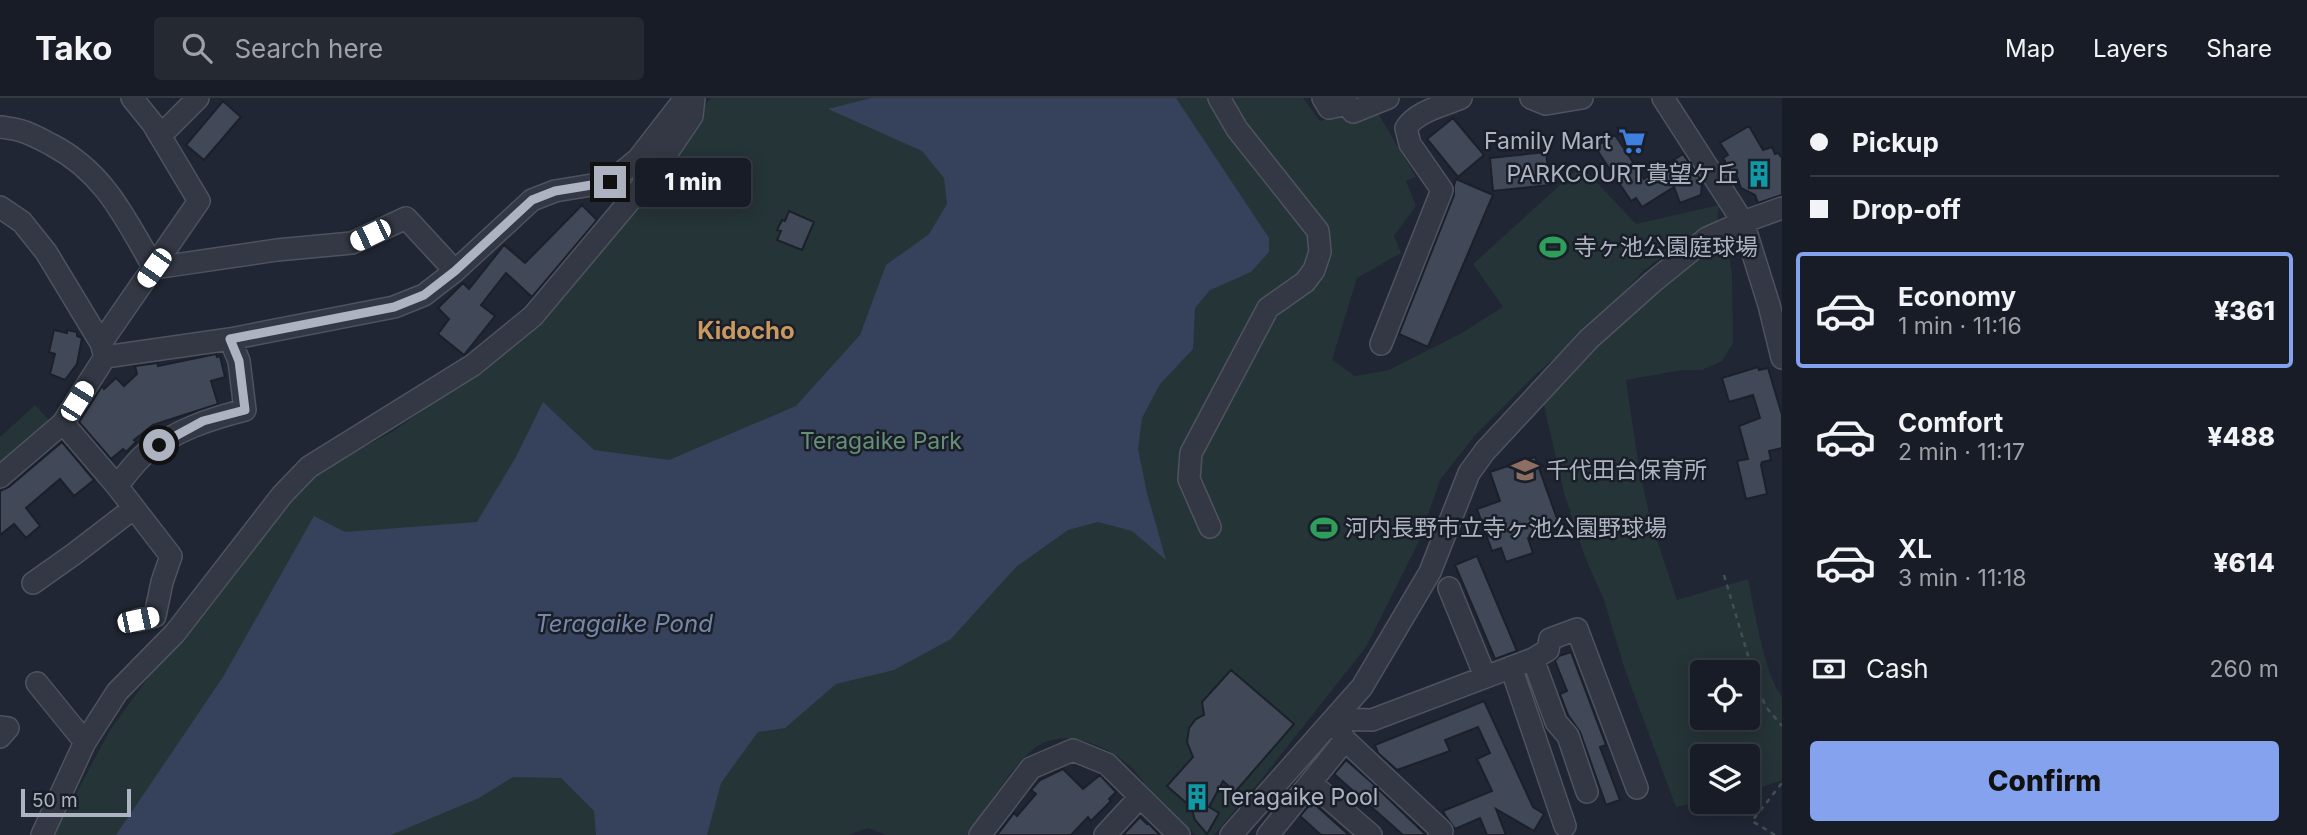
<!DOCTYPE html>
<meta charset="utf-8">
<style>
body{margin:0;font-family:Inter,"Noto Sans JP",sans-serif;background:#252932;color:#f1f3f6;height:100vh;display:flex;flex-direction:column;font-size:26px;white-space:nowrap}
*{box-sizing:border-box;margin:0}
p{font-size:23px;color:#9fa1a7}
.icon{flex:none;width:38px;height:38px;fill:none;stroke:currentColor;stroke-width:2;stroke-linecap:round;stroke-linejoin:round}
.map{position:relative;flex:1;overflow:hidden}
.drawer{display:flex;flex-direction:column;background:#181c26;width:525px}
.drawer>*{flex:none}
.top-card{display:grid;align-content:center;height:154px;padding:0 28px;background:#181c26}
.controls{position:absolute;left:1690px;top:562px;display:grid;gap:14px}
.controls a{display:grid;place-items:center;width:70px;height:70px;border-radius:7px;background:#181c26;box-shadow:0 4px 18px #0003,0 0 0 2px #363a43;font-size:35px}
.scale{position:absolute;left:21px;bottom:18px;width:110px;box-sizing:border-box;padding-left:7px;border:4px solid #adb3c1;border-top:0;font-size:19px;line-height:24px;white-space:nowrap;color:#adb3c1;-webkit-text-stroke:5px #191e28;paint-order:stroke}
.end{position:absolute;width:32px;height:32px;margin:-16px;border:9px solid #adb3c1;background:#111;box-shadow:0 0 0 4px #111}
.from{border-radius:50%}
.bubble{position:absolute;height:49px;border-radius:7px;background:#181c26;box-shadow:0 4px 18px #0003,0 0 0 2px #363a43;font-size:23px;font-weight:800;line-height:49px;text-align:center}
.car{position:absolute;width:21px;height:42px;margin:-21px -10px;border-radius:9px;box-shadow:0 0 5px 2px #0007;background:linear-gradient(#fff 24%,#345 0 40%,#fff 0 76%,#345 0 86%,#fff 0)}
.top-card b{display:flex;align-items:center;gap:24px;height:66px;font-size:26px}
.top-card b+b{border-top:2px solid #363a43}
.top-card i{width:18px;height:18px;background:#f1f3f6}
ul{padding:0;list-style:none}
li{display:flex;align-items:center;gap:21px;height:116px;margin:0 14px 10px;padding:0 14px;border:4px solid transparent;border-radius:7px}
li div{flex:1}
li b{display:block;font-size:26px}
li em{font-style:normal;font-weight:800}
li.current{border-color:#85a2ef}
li>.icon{width:63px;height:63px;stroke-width:1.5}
.pay{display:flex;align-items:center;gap:18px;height:77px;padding:0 28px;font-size:26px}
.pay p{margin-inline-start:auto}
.primary-button{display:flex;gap:14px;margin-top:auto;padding:14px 28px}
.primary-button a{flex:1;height:80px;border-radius:7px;background:#85a2ef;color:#111;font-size:28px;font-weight:800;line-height:80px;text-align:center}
header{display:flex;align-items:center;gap:42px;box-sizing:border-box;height:98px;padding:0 35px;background:#181c26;border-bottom:2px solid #363a43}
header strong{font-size:33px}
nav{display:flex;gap:38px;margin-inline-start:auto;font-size:24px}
.search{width:490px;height:63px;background:#252932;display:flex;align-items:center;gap:18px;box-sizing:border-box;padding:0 24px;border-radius:7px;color:#9fa1a7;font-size:26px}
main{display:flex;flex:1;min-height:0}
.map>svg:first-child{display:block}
.green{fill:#253437;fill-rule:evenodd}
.water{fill:#36425b}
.building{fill:#414958;stroke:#1b202b;stroke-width:2}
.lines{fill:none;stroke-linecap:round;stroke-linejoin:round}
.minor-casing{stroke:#4e535f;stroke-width:24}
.path{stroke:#415054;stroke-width:2.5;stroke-dasharray:5 5;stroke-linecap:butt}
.minor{stroke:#333844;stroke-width:21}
.route{stroke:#adb3c1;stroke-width:9}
.labels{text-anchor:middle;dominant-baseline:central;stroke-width:5;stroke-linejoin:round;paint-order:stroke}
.poi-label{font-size:23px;fill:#adb3c1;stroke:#191e28;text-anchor:start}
.park-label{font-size:23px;fill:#678f75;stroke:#191e28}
.neighbourhood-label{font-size:24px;font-weight:bold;fill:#ca9960;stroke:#191e28}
.water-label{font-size:24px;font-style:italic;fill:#7787a8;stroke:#191e28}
</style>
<header>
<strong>Tako</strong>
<div class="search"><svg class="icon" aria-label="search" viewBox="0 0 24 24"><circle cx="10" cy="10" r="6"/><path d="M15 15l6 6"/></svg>Search here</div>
<nav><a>Map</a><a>Layers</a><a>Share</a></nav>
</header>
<main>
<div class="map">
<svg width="1782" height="737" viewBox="0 0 1782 737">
<rect width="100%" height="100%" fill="#202633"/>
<!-- green -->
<path class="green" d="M711,0H1303L1320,23L1341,16L1376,12L1416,79L1406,83L1416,108L1394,138L1401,155L1357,180L1332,262L1355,278L1389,272L1460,236L1503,209L1473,166L1581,68L1636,126L1719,107L1717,126L1687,139L1642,174L1603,218L1535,277L1476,336L1440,382L1419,443L1366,549L1261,682L1214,737H1196C1180,722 1164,708 1150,692C1144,685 1139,678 1133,671C1111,650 1071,630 1041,646C1015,660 986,713 967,737H886L868,730L849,737H54L110,632L153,573L206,510L285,405L319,373L392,334L465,283Z
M1726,140L1732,177L1733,245L1722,263L1702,272H1682L1626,282L1639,370L1651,424L1677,502L1748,481C1754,510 1765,578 1782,599V682L1748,694V658H1703V703L1676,709L1624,569L1604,502L1585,459L1564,395L1543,303L1566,283L1598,244L1701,152ZM1703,574H1748V620H1703Z
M35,307L49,322L0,372V339Z"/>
<!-- water -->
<path class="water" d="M871,0H1176L1269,140V154L1251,174L1210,192L1195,210L1193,251L1160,286L1142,320L1138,351L1147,395L1166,462L1132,433L1098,424L1068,432L1016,469L951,541L894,572L836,586L785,630L758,634L721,685L707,737H596L594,713L561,680L513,679L479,700L391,737H116L223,579L314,418L345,434L477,424L516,359L543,304L594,352L669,362L796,308L860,237L886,167L929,136L947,106L944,80L922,53L828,11Z"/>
<!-- building -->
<path class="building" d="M223,3L241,19L204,62L186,47Z
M1453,20L1484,57L1458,79L1427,41Z
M1749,28L1763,52L1772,49L1775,56L1778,55L1782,60V97L1758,105L1755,97L1741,90L1735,73L1732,75L1723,60L1728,57L1720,45Z
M1615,37L1644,81L1683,56L1702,84L1701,97L1680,105L1674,89L1642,109L1636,100L1631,103L1595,49Z
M1546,54L1550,87L1493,93L1490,60Z
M1456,81L1493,97L1428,249L1399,236L1454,97V87Z
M582,107L597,122L532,199L506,175L481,207L495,218L464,257L438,236L449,221L438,210L463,185L469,191L504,147L525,165Z
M789,113L814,124L802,152L777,142L781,133L777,132L782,122L785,123Z
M54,232L67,235V232L77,234V238L82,240L77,266L65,282L50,276L55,256L49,254Z
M216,256L217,259L220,258L225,279L211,283L218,306L153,327L134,342L136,344L126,354L123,351L111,361L79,324L102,288L104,291L116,280L124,288L137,276L135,268L158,265V268Z
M1758,269L1759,272L1768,270L1782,317V350L1769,353L1771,362L1762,364L1761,367L1767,396L1746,401L1737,363L1748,361L1739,328L1760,320L1753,297L1729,304L1722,280Z
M62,344L94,382L74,398L60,381L26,410L40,428L26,440L14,426L0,437V393L9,389Z
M1535,359L1560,429L1528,440L1533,455L1506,464L1501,450L1492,453L1477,411L1500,403L1490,374Z
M1477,458L1517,553L1495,561L1455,467Z
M1571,554L1606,647L1600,649L1620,702L1606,707L1580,634L1568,617L1560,596L1567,593L1555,563L1559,558Z
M1231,572L1294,626L1235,694L1223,683L1209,709L1219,715L1207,736L1195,722L1191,709L1167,688L1193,659L1187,644L1189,630L1196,621L1204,617L1202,604Z
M1484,603L1533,709L1544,716L1534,733L1496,711L1506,737H1487L1480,720L1455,731L1445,717L1443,713L1492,693L1477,661L1490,655L1478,629L1445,642L1450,653L1397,672L1378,655L1375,647Z
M1346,662L1370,683L1426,737H1403L1334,676Z
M1063,671L1083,691L1100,677L1116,694L1109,701L1111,703L1091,723L1088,719L1071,737H997L1014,715L1017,718L1036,696L1031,692L1040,682Z
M1312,704L1349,737H1321L1300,718Z
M1140,719L1147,726L1148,725L1160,737H1123Z"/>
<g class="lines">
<defs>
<path id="minor" d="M1323,0L1329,10L1347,6L1353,14L1388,0
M1531,0L1546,6L1582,0
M1663,0L1743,124L1769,207L1782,260
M1,29C25,32 31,36 52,47C105,75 125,120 154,170
M160,38L198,0
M0,109L22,124L46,154L101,245L105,259L63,325L0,379
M154,170L277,152L352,145L406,120L455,173
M101,245L199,103L153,26L132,0
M1381,246L1442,92L1410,46L1406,30C1417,13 1443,8 1461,0
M105,259L230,241L394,209L424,197L455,173L532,102L555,93L610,84L638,61L680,7L688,0
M63,325L117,388C126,377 135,364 146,355C177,332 209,321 245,312L239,263L230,241
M117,388L171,458L162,484L155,518L138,522
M1210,429L1189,381L1191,355L1268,210L1305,184L1314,172L1320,154L1318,133L1237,31L1219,0
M33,485L74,456L134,410
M1449,490L1485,578
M1533,561L1556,624L1568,638L1587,694
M1511,569L1565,728
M37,585L85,644
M1334,621L1372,622L1533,561L1548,552L1550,541L1577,531L1637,690
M1334,621L1345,642L1442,733L1439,737
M0,629L8,630L0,639
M1311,685L1371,737
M42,737L85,644L117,594L175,535L282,397L309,369L473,267L533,218L654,74L692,18L694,0
M980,737L1031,670L1073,652L1107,666L1179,737
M1105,737L1140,699
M1231,737L1362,589L1430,474L1469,375L1485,353L1589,241L1654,183L1707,140L1743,124L1782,110
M1268,737L1345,642"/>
</defs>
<!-- minor casing -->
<use href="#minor" class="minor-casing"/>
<!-- path -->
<path class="path" d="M1724,477L1758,591L1766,609L1782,628
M1775,737L1752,723L1782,685"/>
<!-- minor -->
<use href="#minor" class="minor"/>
</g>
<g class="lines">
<!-- route -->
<path class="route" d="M159,347L203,323L245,312L239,263L230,241L394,209L424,197L455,173L532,102L555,93L610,84"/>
</g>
<!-- icons -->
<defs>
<symbol id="supermarket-bare" viewBox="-9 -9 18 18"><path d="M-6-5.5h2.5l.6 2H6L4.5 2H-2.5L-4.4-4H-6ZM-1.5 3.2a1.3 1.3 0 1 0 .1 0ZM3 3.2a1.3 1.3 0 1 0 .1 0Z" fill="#3f7fe0" stroke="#191e28" stroke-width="2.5" paint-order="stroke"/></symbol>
<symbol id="building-bare" viewBox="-9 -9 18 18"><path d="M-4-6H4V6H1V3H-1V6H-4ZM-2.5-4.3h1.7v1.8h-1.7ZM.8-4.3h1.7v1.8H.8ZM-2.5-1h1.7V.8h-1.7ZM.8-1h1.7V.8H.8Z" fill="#0f9aa8" stroke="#191e28" stroke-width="2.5" paint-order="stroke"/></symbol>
<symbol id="stadium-bare" viewBox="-9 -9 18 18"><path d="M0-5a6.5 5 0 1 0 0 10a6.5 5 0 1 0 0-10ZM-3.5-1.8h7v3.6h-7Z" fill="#2e9e5b" stroke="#191e28" stroke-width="2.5" paint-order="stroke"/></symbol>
<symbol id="school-bare" viewBox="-9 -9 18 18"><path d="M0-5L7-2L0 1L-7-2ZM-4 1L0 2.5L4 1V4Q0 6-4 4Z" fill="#8d6e63" stroke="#191e28" stroke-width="2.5" paint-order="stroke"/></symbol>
</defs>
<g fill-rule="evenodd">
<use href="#supermarket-bare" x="1613" y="24" width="38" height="38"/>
<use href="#building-bare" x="1740" y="57" width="38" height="38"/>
<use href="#stadium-bare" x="1534" y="130" width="38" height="38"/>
<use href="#school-bare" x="1506" y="353" width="38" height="38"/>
<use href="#stadium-bare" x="1305" y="411" width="38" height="38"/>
<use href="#building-bare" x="1178" y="680" width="38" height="38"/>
</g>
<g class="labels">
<!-- poi labels -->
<g class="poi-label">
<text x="1611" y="43" text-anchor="end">Family Mart</text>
<text x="1738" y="76" text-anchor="end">PARKCOURT貴望ケ丘</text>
<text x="1574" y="149">寺ヶ池公園庭球場</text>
<text x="1546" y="372">千代田台保育所</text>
<text x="1345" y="430">河内長野市立寺ヶ池公園野球場</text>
<text x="1218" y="699">Teragaike Pool</text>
</g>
<!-- park labels -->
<g class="park-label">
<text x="881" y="343">Teragaike Park</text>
</g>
<!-- neighbourhood labels -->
<g class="neighbourhood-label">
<text x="746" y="232">Kidocho</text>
</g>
<!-- water labels -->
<g class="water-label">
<text x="624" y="525">Teragaike Pond</text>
</g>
</g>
</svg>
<div class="controls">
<a><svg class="icon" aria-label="locate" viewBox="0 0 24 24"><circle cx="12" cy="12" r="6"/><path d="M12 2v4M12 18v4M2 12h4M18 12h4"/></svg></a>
<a><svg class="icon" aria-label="layers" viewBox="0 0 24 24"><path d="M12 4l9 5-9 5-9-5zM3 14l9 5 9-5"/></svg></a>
</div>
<div class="scale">50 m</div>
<i class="end from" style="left:159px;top:347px"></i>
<i class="end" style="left:610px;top:84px"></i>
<div class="bubble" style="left:635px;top:60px;width:116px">1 min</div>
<i class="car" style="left:370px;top:137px;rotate:244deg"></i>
<i class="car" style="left:154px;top:170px;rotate:215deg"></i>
<i class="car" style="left:77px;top:303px;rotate:32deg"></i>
<i class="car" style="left:138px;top:522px;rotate:78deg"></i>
</div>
<section class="drawer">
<div class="top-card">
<b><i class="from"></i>Pickup</b>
<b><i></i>Drop-off</b>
</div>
<ul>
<li class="current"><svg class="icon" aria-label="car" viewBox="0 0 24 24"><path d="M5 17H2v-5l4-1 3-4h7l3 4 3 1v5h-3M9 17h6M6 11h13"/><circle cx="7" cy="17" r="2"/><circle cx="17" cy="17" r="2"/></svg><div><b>Economy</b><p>1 min · 11:16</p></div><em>¥361</em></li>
<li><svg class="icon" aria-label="car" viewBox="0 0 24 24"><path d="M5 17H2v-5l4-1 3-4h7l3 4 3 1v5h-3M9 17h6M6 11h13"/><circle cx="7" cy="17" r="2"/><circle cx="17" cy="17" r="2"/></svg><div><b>Comfort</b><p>2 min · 11:17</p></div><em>¥488</em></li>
<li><svg class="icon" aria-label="car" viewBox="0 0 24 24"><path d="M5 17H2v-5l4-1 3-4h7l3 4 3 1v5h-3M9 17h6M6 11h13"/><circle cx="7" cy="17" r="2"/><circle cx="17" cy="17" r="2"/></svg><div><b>XL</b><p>3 min · 11:18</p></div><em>¥614</em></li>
</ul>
<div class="pay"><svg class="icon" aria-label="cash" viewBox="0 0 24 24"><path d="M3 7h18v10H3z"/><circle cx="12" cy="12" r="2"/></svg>Cash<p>260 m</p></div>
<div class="primary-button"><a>Confirm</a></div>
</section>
</main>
